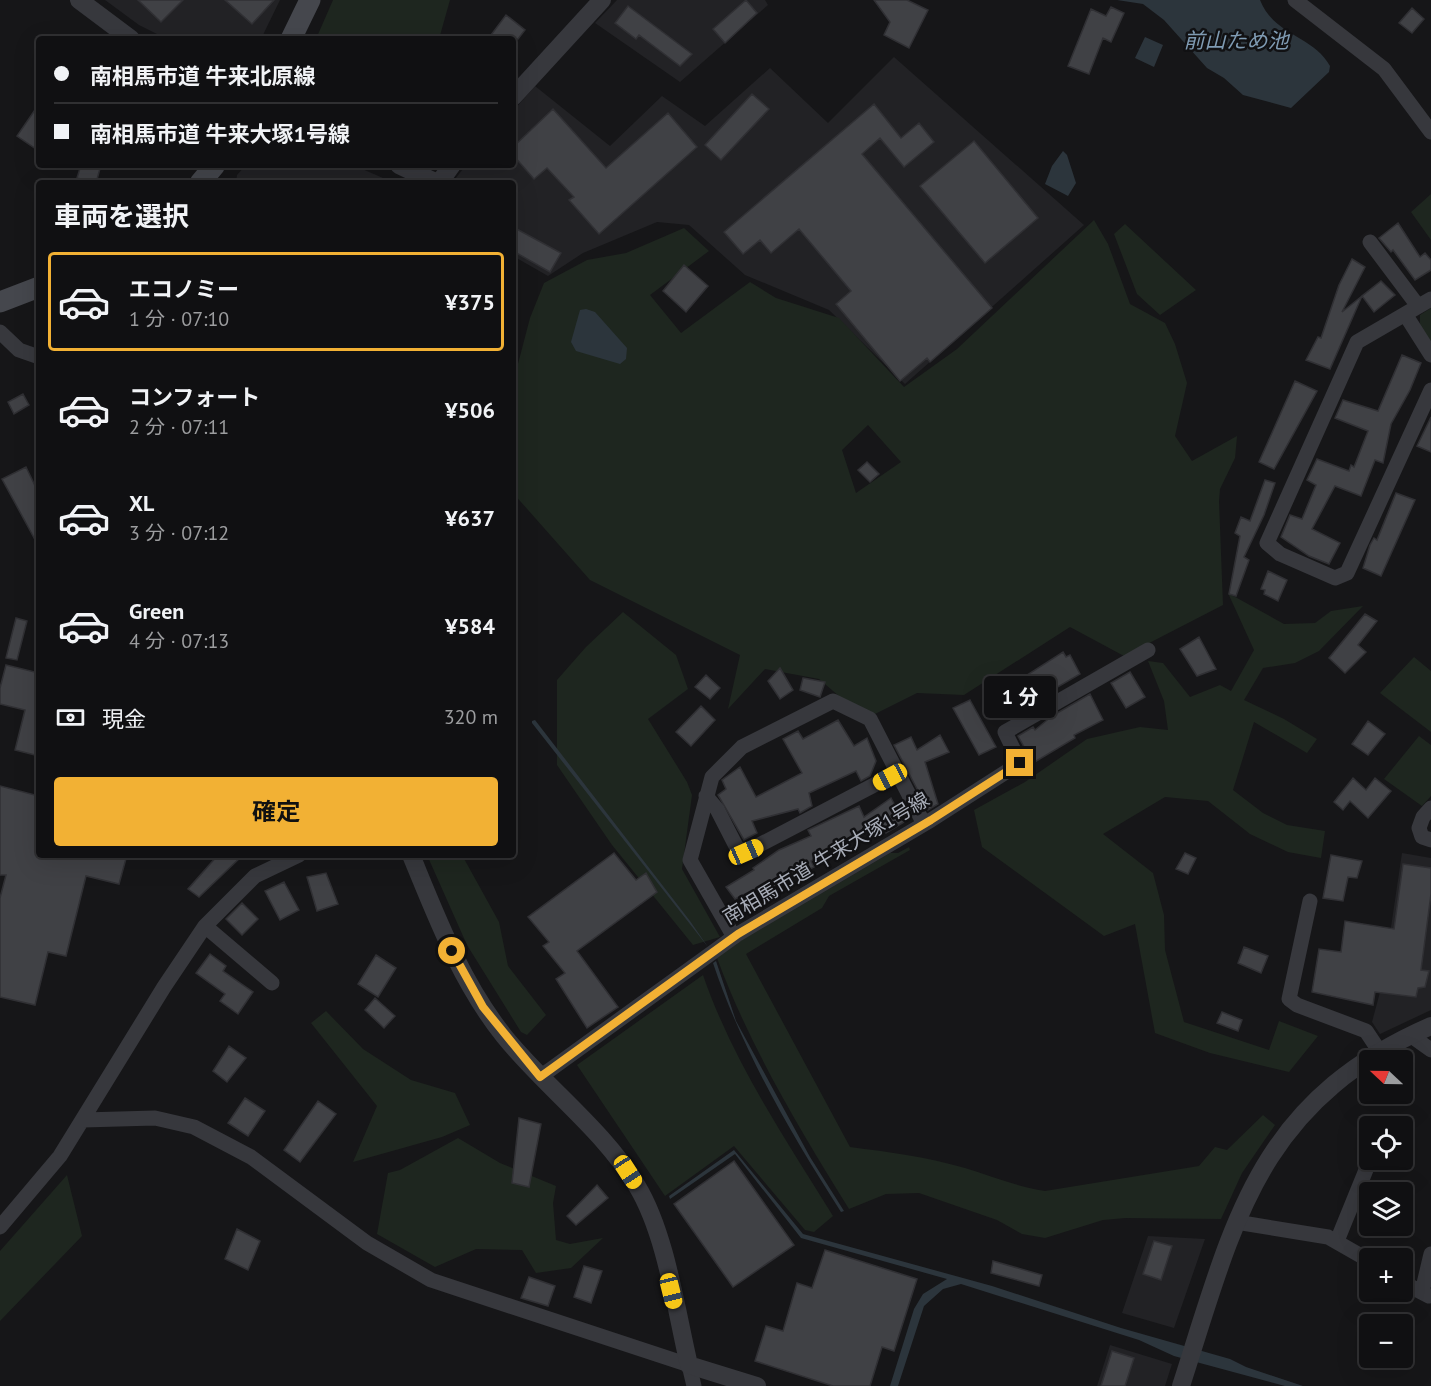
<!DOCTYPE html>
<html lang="ja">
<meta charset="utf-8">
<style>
body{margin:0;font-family:"PT Sans","Noto Sans JP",sans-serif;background:#19191b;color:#f1f3f6;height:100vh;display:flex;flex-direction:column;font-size:22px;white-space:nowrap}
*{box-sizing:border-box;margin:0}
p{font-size:20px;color:#9c9d9f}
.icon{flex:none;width:33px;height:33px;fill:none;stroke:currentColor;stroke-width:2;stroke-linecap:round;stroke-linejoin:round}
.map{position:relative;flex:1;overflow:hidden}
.sheet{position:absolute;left:36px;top:180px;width:480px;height:678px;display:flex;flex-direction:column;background:#101012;border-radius:6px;box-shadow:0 6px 24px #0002,0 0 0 2px #303032}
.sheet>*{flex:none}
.banner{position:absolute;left:36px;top:36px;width:480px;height:132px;border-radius:6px;box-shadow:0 6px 24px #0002,0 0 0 2px #303032;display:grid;align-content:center;height:132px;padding:0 18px;background:#101012}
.needle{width:39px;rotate:292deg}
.tools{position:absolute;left:1359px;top:1050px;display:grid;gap:12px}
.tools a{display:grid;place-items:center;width:54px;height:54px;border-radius:6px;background:#101012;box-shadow:0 6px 24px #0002,0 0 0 2px #303032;font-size:30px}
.end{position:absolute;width:27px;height:27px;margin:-14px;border:8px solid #f2b134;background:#111;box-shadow:0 0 0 3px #111}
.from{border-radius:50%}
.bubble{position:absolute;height:42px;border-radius:6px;background:#101012;box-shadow:0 6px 24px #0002,0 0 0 2px #303032;font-size:20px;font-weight:700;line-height:42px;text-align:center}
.car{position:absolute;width:18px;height:36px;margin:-18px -9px;border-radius:8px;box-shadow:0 0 4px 2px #0007;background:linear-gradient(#f5c518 24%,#345 0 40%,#f5c518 0 76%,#345 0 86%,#f5c518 0)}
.banner b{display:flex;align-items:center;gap:21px;height:57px;font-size:22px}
.banner b+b{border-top:2px solid #303032}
.banner i{width:15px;height:15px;background:#f1f3f6}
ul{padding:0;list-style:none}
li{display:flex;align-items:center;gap:18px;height:99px;margin:0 12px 9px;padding:0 6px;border:3px solid transparent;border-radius:6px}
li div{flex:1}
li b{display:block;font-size:22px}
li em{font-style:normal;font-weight:700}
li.selected{border-color:#f2b134}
li>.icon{width:54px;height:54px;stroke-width:1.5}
h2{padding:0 18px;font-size:27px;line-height:72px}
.pay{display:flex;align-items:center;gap:15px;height:66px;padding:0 18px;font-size:22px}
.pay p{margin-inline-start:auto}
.primary-button{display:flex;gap:12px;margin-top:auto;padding:12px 18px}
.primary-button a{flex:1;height:69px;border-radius:6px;background:#f2b134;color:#111;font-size:24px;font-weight:700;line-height:69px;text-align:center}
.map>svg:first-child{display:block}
.built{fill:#222225}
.green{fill:#1e261f;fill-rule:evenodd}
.water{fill:#2c353c}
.building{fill:#404145;stroke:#303034;stroke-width:1.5}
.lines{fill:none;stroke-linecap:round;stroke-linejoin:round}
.minor{stroke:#37383d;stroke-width:15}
.tertiary{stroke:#37383d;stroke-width:18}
.secondary{stroke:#45474d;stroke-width:21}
.route{stroke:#f2b134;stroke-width:8}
.labels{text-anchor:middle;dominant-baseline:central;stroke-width:5;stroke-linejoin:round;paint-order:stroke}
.street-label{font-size:20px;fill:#a8adb8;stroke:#111113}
.water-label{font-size:21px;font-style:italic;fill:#7f9bb3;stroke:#111113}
</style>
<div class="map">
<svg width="1431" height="1386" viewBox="0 0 1431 1386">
<rect width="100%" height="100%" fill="#161618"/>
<!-- built -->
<path class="built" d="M105,0H280L261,39H167L139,25Z
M617,0H765L768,5L680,82L595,23Z
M894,57L1084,225L905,384L829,310L745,275L689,225L657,222L583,253L548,276L513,256V183H452L466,165H513V111L535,86L610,146L662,96L705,126L770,68L828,123Z
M246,165H353L383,178L387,183H236L237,175Z
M1402,853L1431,858V1010L1380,1034L1372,1022L1383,981Z
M1148,1236L1205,1239L1174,1328L1122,1313Z
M1110,1345L1172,1364L1165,1386H1097Z"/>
<!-- green -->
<path class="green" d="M333,0H450L439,39H316Z
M1431,194V240L1411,212Z
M1094,220L1108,244L1130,304L1165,323L1175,344L1187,383L1175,436L1192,461L1237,436L1235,458L1220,489L1219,501L1223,605L1124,656L1070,627L964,695L917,693L873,715L846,702L819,679L765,669L728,709L740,655L590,580L513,493V383L530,318L544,283L587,260L626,253L684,228L709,251L650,295L681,333L750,282L776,298L839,318L904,387L957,349ZM868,425L901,462L856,493L842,450Z
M1125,224L1196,290L1160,315L1137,294L1114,234Z
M1431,308V343L1420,327V315Z
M1228,593L1284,624L1315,623L1331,611L1363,606L1319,651L1295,663L1263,668L1244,700L1284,719L1317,739L1307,753L1254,722L1233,790L1263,813L1287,825L1325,831L1321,858L1288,852L1250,834L1208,801L1165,797L1103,834L1153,873L1164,915L1165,950L1184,1022L1269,1050L1279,1021L1318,1036L1289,1072L1210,1053L1155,1033L1135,924L1104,936L982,847L974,810L1025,782L1087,739L1140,727L1168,730L1164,701L1148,661L1163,663L1190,697L1220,685L1231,691L1254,650Z
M623,612L676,655L688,689L648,719L687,782L692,795L682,869L720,937L693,945L612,845L557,765V680L586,647Z
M1414,657L1431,671V732L1380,693Z
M1419,736L1431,745V796L1422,806L1384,779Z
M909,847L910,850L829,896L822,908L746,954L850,1147C889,1152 927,1157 965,1168C992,1176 1017,1187 1045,1191L1199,1166L1215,1147L1227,1150L1263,1115L1275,1125L1242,1173L1221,1219L1125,1218L1103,1220L1045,1238L1022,1234L997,1220L919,1193L886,1194L849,1209C799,1128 750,1047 717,958L742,940L890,853H898Z
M427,855H462L499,922L508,966L546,1015L527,1035L521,1032L467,945Z
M703,975C733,1062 785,1138 833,1216L814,1232L805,1230L734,1146L665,1196L577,1065Z
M326,1011L363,1049L411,1080L455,1093L470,1125L442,1137L353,1162L377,1106L311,1023Z
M458,1138L500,1163L556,1186L553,1203L556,1240L570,1244L603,1238L571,1268L536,1273L522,1250L476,1249L435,1267L377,1234L388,1173L400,1170Z
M67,1175L82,1236L0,1321V1251Z"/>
<!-- water -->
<path class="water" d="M1117,0H1260C1275,37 1313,35 1330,66L1329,72L1291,108L1243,95L1224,78L1207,68L1164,20L1143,4Z
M1145,37L1163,45L1154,67L1135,58Z
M1063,151L1067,155L1076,183L1068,196L1045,184L1052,166Z
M586,309L595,312L627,348L626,359L620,364L576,351L571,342L580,310Z
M535,720L690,921L708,947L532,723V721Z
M716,961L736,1021L810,1157L844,1211L841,1212C791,1134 743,1052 713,963Z
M734,1150L803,1234L992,1286L1121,1328L1230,1359L1246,1367L1303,1386H1285L1174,1356L1139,1340L961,1284L943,1289L924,1306L898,1386H890L914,1309L923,1294L947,1279L801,1238L735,1154L670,1199L669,1196Z"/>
<!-- building -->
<path class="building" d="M138,0H183L161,22Z
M225,0H274L252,24Z
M746,0L757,13L725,43L713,29Z
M874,0H907L928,10L909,48L884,35L890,22Z
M628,6L692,54L680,66L639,35L636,39L615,23Z
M1111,7L1124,13L1111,42L1103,38L1089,74L1068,66L1091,9L1106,16Z
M1412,8L1424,19L1412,33L1399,23Z
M506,15L525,30L518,39H488Z
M752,94L769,109L721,160L705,145Z
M39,104V151L17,136Z
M874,104L901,138L919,123L934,142L904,167L880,138L862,154L992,308L930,362L927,358L900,381L836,304L851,291L799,229L771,253L760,240L743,254L724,232Z
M553,109L606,168L668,113L697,147L599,234L569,200L574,197L547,168L534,179L513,155V147Z
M974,141L1038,218L985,263L920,186Z
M81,165H101L96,183L77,178Z
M1398,223L1420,257L1425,253L1431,260V270L1415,280L1393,250L1391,252L1379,238Z
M513,227L561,253L550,272L513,251Z
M1352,259L1365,267L1342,312L1362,296L1330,369L1306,360L1318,337L1321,338L1339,285Z
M684,265L708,286L686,312L663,291Z
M1381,281L1395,295L1374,312L1362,296Z
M1402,355L1421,363L1410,390L1391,424L1383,463L1375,460L1361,496L1335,486L1312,529L1340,543L1329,564L1309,556L1281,537L1290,515L1302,519L1316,485L1307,480L1317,459L1349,471L1351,465L1354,467L1368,431L1335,418L1343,400L1378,411Z
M1295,381L1317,391L1274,469L1259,462Z
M23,394L29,405L14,414L8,402Z
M1431,417V452L1417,446Z
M867,462L879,474L870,482L858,470Z
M26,467L39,494V547L2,479Z
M1265,480L1275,483L1264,515L1244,557L1249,560L1236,596L1229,594L1240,536L1235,533L1241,517L1250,521Z
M1396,493L1415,500L1381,576L1363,568L1370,545L1374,538L1377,540Z
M1268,571L1287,580L1278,601L1264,594L1265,590L1261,589Z
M1365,614L1377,621L1358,645L1366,652L1345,673L1329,658Z
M16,618L27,621L17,660L6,658Z
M1199,637L1216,669L1197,676L1180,649Z
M1063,652L1066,657L1070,655L1080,674L1032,702L1030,696L1003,711L991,689L1003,681L1007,688Z
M6,665L39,673V756L15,750L25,710L0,704V688Z
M780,668L793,690L780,699L768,681Z
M1130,672L1145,697L1126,708L1111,683Z
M706,675L720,688L710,699L695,687Z
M803,678L825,682L820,697L800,690Z
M1090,694L1103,720L1074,735L1075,738L1033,763L1018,736L1033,727L1035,730L1052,716Z
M970,700L996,747L979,755L953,708Z
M701,706L715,720L691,746L676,732Z
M838,720L854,746L867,738L876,761L870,776L861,781L856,771L809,793L812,806L800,813L798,809L752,821L757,833L744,840L718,795L726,789L722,780L740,767L756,797L802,773L783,739L798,731L803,739Z
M1368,721L1385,734L1368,755L1352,744Z
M940,735L949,752L925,762L938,804L928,810L894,745L911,737L917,750Z
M1353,778L1366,790L1375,778L1391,791L1368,818L1350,801L1343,810L1334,802Z
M0,786L39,796V855H127L119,884L86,876L66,956L48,952L35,1005L0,997V898L6,875H0Z
M891,798L904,822L886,833L881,824L852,840L851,838L811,861L814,867L795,877L794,874L766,890L763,885L735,899L726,887L754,870L753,868L779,850L811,836L808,830L859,806L864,817Z
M614,853L636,880L646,873L657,892L577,951L618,1007L587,1028L556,979L565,973L543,946L549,942L528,917Z
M1185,853L1196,858L1188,874L1176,869Z
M218,855H243L199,897L188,889Z
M1331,855L1362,861L1357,878L1348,877L1343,901L1323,898Z
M1403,864L1431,868V894L1421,970L1429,971L1425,987L1418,988L1416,997L1375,992L1373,1005L1312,992L1319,949L1341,952L1345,921L1394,929Z
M326,873L338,904L317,911L307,877Z
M284,882L299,910L280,920L265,891Z
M242,903L258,919L242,935L226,919Z
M1244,947L1268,956L1261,973L1238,963Z
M210,954L226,966L223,971L253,992L238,1014L220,1001L225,994L196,973Z
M376,955L396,968L378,997L358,984Z
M375,998L395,1016L384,1028L365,1010Z
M1222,1012L1242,1020L1238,1031L1217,1023Z
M229,1046L246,1058L227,1082L213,1071Z
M245,1098L265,1111L248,1136L228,1123Z
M318,1101L336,1114L300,1162L284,1150Z
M519,1118L541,1124L529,1187L512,1183Z
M734,1161L794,1245L733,1287L674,1204Z
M597,1185L608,1198L576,1225L567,1216Z
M237,1229L260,1241L248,1270L225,1259Z
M1154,1241L1172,1246L1161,1280L1143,1274Z
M825,1250L917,1279L894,1351L882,1347L870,1386H833L755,1361L766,1326L783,1331L797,1283L812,1288Z
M993,1261L1042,1275L1039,1286L991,1273Z
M584,1266L602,1271L591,1303L574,1297Z
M529,1277L555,1286L548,1306L521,1298Z
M1112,1351L1134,1358L1125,1386H1101Z"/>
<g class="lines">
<!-- minor -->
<path class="minor" d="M1295,0L1384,69L1431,132
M1370,242L1418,306
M1431,299L1357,342L1267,543L1280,554L1335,578L1347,573L1431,390
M1405,314L1431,355
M0,332L19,350L39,357
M706,796L717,809L737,848L746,852L897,773
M1431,808L1423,817L1419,828L1422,837L1431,840
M1310,901L1289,999L1297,1005L1366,1031L1380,1052
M205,926L272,983
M734,937L690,860L712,777L742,747L833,701L870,719L924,824
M1410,1035L1431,1050
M540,1077L738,934L931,820L1020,763L1005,732L1148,650
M83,1120L155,1118L194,1127L251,1157L367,1243L431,1280L689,1365L694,1386
M1236,1222L1328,1237L1370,1261
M0,1227L60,1156L164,987L205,926L255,876L299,855
M1337,1241L1370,1160
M1402,1282L1429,1296
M1422,1292L1431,1254"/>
<!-- tertiary -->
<path class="tertiary" d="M79,0L131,39
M513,97L602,0
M399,165L437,183
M439,183L452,165
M411,855C437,918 461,982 504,1036C546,1088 603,1129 637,1186C666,1234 676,1310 689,1365L757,1386
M1181,1386C1234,1222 1257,1102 1431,1026"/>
<!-- secondary -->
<path class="secondary" d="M291,39L310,0
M200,183L215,165
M0,302L39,287"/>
</g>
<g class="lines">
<!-- route -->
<path class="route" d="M452,951L483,1007L540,1077L738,934L931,820L1020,763"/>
</g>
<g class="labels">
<!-- street labels -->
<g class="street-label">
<text transform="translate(826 858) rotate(-31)">南相馬市道 牛来大塚1号線</text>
</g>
<!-- water labels -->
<g class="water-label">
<text x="1236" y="40">前山ため池</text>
</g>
</g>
</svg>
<div class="tools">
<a><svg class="needle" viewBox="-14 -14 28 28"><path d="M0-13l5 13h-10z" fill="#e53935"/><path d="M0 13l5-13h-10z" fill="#9c9d9f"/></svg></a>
<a><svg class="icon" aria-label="locate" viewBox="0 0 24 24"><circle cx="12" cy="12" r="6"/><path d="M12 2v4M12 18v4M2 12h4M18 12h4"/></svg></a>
<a><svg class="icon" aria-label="layers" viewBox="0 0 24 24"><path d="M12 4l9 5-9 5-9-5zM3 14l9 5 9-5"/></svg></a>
<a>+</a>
<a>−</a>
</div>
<i class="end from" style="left:452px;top:951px"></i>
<i class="end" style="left:1020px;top:763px"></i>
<div class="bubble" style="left:984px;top:676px;width:72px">1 分</div>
<i class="car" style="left:890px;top:777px;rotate:242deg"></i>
<i class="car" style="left:746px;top:852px;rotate:66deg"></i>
<i class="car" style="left:628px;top:1172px;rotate:147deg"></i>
<i class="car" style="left:671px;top:1291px;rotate:166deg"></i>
<div class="banner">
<b><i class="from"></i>南相馬市道 牛来北原線</b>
<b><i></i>南相馬市道 牛来大塚1号線</b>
</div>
<section class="sheet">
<h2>車両を選択</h2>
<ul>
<li class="selected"><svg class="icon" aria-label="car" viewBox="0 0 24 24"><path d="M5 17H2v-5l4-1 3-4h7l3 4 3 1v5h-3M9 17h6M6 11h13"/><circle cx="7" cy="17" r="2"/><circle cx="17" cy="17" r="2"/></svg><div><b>エコノミー</b><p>1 分 · 07:10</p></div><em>¥375</em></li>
<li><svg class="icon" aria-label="car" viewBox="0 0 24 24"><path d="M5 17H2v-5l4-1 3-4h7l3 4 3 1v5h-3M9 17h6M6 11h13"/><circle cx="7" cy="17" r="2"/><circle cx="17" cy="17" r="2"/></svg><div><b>コンフォート</b><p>2 分 · 07:11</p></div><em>¥506</em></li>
<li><svg class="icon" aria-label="car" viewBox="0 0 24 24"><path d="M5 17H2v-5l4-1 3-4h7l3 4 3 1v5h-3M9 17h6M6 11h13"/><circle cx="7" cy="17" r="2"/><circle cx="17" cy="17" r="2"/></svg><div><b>XL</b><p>3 分 · 07:12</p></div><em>¥637</em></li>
<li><svg class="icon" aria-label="car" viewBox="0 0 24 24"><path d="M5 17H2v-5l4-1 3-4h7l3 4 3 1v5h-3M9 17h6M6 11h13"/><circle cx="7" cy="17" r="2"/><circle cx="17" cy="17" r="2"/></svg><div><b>Green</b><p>4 分 · 07:13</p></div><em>¥584</em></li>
</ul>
<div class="pay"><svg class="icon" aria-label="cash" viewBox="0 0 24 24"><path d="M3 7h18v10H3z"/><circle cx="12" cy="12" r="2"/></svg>現金<p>320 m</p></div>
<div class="primary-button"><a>確定</a></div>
</section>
</div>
